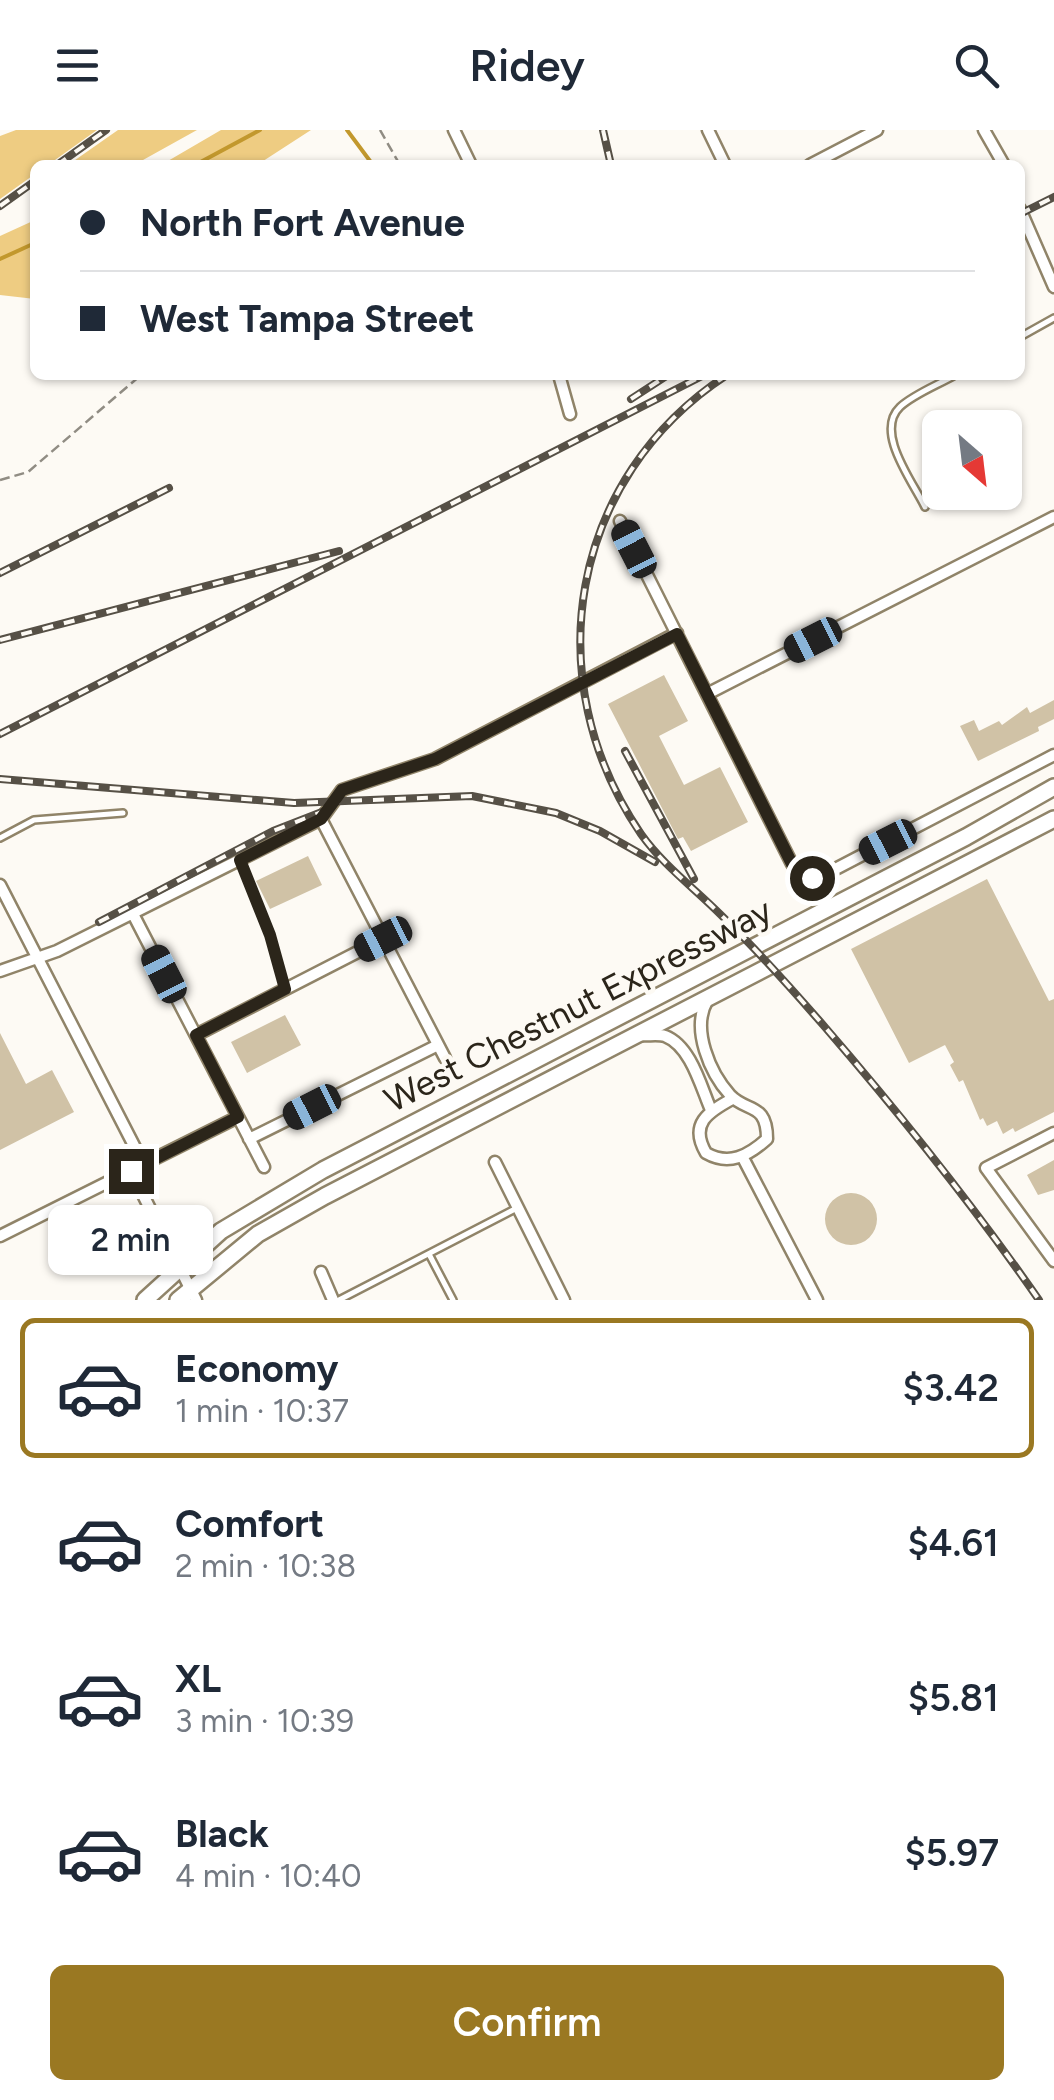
<!DOCTYPE html>
<meta charset="utf-8">
<style>
body{margin:0;font-family:Figtree,sans-serif;background:#f6f6f7;color:#1f2937;height:100vh;display:flex;flex-direction:column;font-size:38px;white-space:nowrap}
*{box-sizing:border-box;margin:0}
p{font-size:32px;color:#747a83}
.icon{flex:none;width:55px;height:55px;fill:none;stroke:currentColor;stroke-width:2;stroke-linecap:round;stroke-linejoin:round}
.map{position:relative;height:1170px;overflow:hidden}
.drawer{display:flex;flex-direction:column;background:#fff;flex:1}
.drawer>*{flex:none}
.guide{position:absolute;left:30px;top:30px;width:995px;height:220px;border-radius:15px;box-shadow:0 2px 8px #0004;display:grid;align-content:center;height:220px;padding:0 50px;background:#fff}
.needle{width:65px;rotate:152deg}
.tools{position:absolute;left:922px;top:280px;display:grid;gap:20px}
.tools a{display:grid;place-items:center;width:100px;height:100px;border-radius:15px;background:#fff;box-shadow:0 2px 8px #0004;font-size:50px}
.end{position:absolute;width:45px;height:45px;margin:-22px;border:12px solid #2b251a;background:#fff;box-shadow:0 0 0 5px #fff}
.from{border-radius:50%}
.bubble{position:absolute;height:70px;border-radius:15px;background:#fff;box-shadow:0 2px 8px #0004;font-size:32px;font-weight:600;line-height:70px;text-align:center}
.car{position:absolute;width:30px;height:60px;margin:-30px -15px;border-radius:12px;box-shadow:0 0 8px 2px #0007;background:linear-gradient(#222 24%,#8ab4d8 0 40%,#222 0 76%,#8ab4d8 0 86%,#222 0)}
.guide b{display:flex;align-items:center;gap:35px;height:95px;font-size:38px}
.guide b+b{border-top:2px solid #e0e1e3}
.guide i{width:25px;height:25px;background:#1f2937}
ul{padding:18px 0 0;list-style:none}
li{display:flex;align-items:center;gap:30px;height:140px;margin:0 20px 15px;padding:0 30px;border:5px solid transparent;border-radius:15px}
li div{flex:1}
li b{display:block;font-size:38px}
li em{font-style:normal;font-weight:600}
li.active{border-color:#9a7822}
li>.icon{width:90px;height:90px;stroke-width:1.5}
.button{display:flex;gap:20px;margin-top:auto;padding:20px 50px}
.button a{flex:1;height:115px;border-radius:15px;background:#9a7822;color:#fff;font-size:40px;font-weight:600;line-height:115px;text-align:center}
header{display:flex;justify-content:space-between;align-items:center;height:130px;padding:0 50px;background:#fff;font-size:45px;font-weight:600}
.map>svg:first-child{display:block}
.green{fill:#eecc82}
.lines{fill:none;stroke-linecap:round;stroke-linejoin:round}
.stream{stroke:#c2982d;stroke-width:4}
.building{fill:#d0c2a6}
.service-casing{stroke:#908469;stroke-width:10}
.minor-casing{stroke:#908469;stroke-width:15}
.primary-casing{stroke:#908469;stroke-width:20}
.path{stroke:#908c83;stroke-width:2.5;stroke-dasharray:10 5;stroke-linecap:butt}
.service{stroke:#fff;stroke-width:5}
.minor{stroke:#fff;stroke-width:10}
.primary{stroke:#fff;stroke-width:15}
.rail-casing{stroke:#565046;stroke-width:8}
.rail{stroke:#fdfaf4;stroke-width:4;stroke-dasharray:11;stroke-linecap:butt}
.route{stroke:#2b251a;stroke-width:12}
.labels{text-anchor:middle;dominant-baseline:central;stroke-width:9;stroke-linejoin:round;paint-order:stroke}
.street-label{font-size:35px;fill:#2b251a;stroke:#fdfaf4}
</style>
<header><svg class="icon" aria-label="menu" viewBox="0 0 24 24"><path d="M4 6h16M4 12h16M4 18h16"/></svg>Ridey<svg class="icon" aria-label="search" viewBox="0 0 24 24"><circle cx="10" cy="10" r="6"/><path d="M15 15l6 6"/></svg></header>
<div class="map">
<svg width="1054" height="1170" viewBox="0 0 1054 1170">
<rect width="100%" height="100%" fill="#fdfaf4"/>
<!-- green -->
<path class="green" d="M16,0H97L48,35H35V44L0,69V6Z
M118,0H197L134,35H68Z
M221,0H311L257,35H161Z
M35,90V169L0,165V106Z"/>
<g class="lines">
<!-- stream -->
<path class="stream" d="M347,0L373,35
M195,35L260,0
M0,129L35,113"/>
</g>
<!-- building -->
<path class="building" d="M664,545L688,591L659,606L684,655L720,637L748,692L691,721L683,707L678,709L608,574Z
M1054,570V589L1038,597L1039,601L978,631L960,596L974,590L979,601L999,591L1002,595L1027,577L1030,583Z
M308,726L322,755L270,779L256,751Z
M987,749L1049,871L1054,869V982L1015,1002L1013,998L1003,1004L997,991L987,996L983,988L980,990L963,950L959,952L950,935L954,932L945,915L909,933L851,819Z
M285,885L301,915L247,943L231,912Z
M0,903L26,954L52,940L74,982L0,1020Z
M1054,1030V1060L1038,1065L1027,1045Z
M825 1089a26 26 0 1 1 52 0a26 26 0 1 1-52 0Z"/>
<g class="lines">
<defs>
<path id="service" d="M1020,207L1054,188
M925,377C913,352 874,302 900,277C914,264 938,255 955,245
M0,708L34,690L123,683
M240,730L270,805L285,859
M430,1126L453,1170
M339,1170L517,1078"/>
<path id="minor" d="M454,0L471,35
M708,0L725,35
M984,0L1004,35
M810,35L877,0
M1020,79L1054,157
M559,245L570,284
M620,391L792,734C801,744 808,749 822,746L1054,625
M709,563L1054,387
M321,689L445,928
M0,755L144,1035
M133,784L264,1037
M0,841L57,821L321,689L342,660L435,629L677,503
M707,871C691,899 710,943 730,965C747,983 767,972 767,1009C748,1026 729,1036 706,1023C689,994 708,982 732,969
M196,905L383,809
M640,905C647,906 658,904 665,906C691,916 701,957 711,980
M1054,1003L986,1038L1054,1131
M249,1009L438,915
M742,1026L817,1170
M495,1032L564,1170
M131,1041L196,1170
M0,1106L238,987
M321,1142L333,1170"/>
<path id="primary" d="M145,1170L221,1101L323,1040L966,707L1054,657
M178,1170L258,1104L325,1066L1054,689"/>
</defs>
<!-- service casing -->
<use href="#service" class="service-casing"/>
<!-- minor casing -->
<use href="#minor" class="minor-casing"/>
<!-- primary casing -->
<use href="#primary" class="primary-casing"/>
<!-- path -->
<path class="path" d="M380,0L400,35
M0,350L28,342L141,245"/>
<!-- service -->
<use href="#service" class="service"/>
<!-- minor -->
<use href="#minor" class="minor"/>
<!-- primary -->
<use href="#primary" class="primary"/>
<defs>
<path id="rail" d="M603,0L611,35
M57,35L106,0
M0,76L35,51
M1020,84L1054,67
M727,245C569,348 536,550 641,704C663,735 694,758 721,785C757,820 791,858 824,896C900,984 973,1075 1039,1170
M631,269L668,245
M0,443L169,358
M0,510L339,421
M0,604L704,245
M625,621L694,749
M0,649L294,673L472,666L556,683L600,701L655,732
M99,792L273,701L327,680"/>
</defs>
<!-- rail casing -->
<use href="#rail" class="rail-casing"/>
<!-- rail -->
<use href="#rail" class="rail"/>
</g>
<g class="lines">
<!-- route -->
<path class="route" d="M131,1041L238,987L196,905L285,859L270,805L240,730L321,689L342,660L435,629L677,504L792,734L812,748"/>
</g>
<g class="labels">
<!-- street labels -->
<g class="street-label">
<text transform="translate(578 875) rotate(-27)">West Chestnut Expressway</text>
</g>
</g>
</svg>
<div class="tools">
<a><svg class="needle" viewBox="-14 -14 28 28"><path d="M0-13l5 13h-10z" fill="#e53935"/><path d="M0 13l5-13h-10z" fill="#747a83"/></svg></a>
</div>
<i class="end from" style="left:812px;top:748px"></i>
<i class="end" style="left:131px;top:1041px"></i>
<div class="bubble" style="left:48px;top:1075px;width:165px">2 min</div>
<i class="car" style="left:634px;top:419px;rotate:333deg"></i>
<i class="car" style="left:813px;top:510px;rotate:243deg"></i>
<i class="car" style="left:888px;top:712px;rotate:243deg"></i>
<i class="car" style="left:383px;top:809px;rotate:243deg"></i>
<i class="car" style="left:164px;top:844px;rotate:333deg"></i>
<i class="car" style="left:312px;top:977px;rotate:243deg"></i>
<div class="guide">
<b><i class="from"></i>North Fort Avenue</b>
<b><i></i>West Tampa Street</b>
</div>
</div>
<section class="drawer">
<ul>
<li class="active"><svg class="icon" aria-label="car" viewBox="0 0 24 24"><path d="M5 17H2v-5l4-1 3-4h7l3 4 3 1v5h-3M9 17h6M6 11h13"/><circle cx="7" cy="17" r="2"/><circle cx="17" cy="17" r="2"/></svg><div><b>Economy</b><p>1 min · 10:37</p></div><em>$3.42</em></li>
<li><svg class="icon" aria-label="car" viewBox="0 0 24 24"><path d="M5 17H2v-5l4-1 3-4h7l3 4 3 1v5h-3M9 17h6M6 11h13"/><circle cx="7" cy="17" r="2"/><circle cx="17" cy="17" r="2"/></svg><div><b>Comfort</b><p>2 min · 10:38</p></div><em>$4.61</em></li>
<li><svg class="icon" aria-label="car" viewBox="0 0 24 24"><path d="M5 17H2v-5l4-1 3-4h7l3 4 3 1v5h-3M9 17h6M6 11h13"/><circle cx="7" cy="17" r="2"/><circle cx="17" cy="17" r="2"/></svg><div><b>XL</b><p>3 min · 10:39</p></div><em>$5.81</em></li>
<li><svg class="icon" aria-label="car" viewBox="0 0 24 24"><path d="M5 17H2v-5l4-1 3-4h7l3 4 3 1v5h-3M9 17h6M6 11h13"/><circle cx="7" cy="17" r="2"/><circle cx="17" cy="17" r="2"/></svg><div><b>Black</b><p>4 min · 10:40</p></div><em>$5.97</em></li>
</ul>
<div class="button"><a>Confirm</a></div>
</section>
